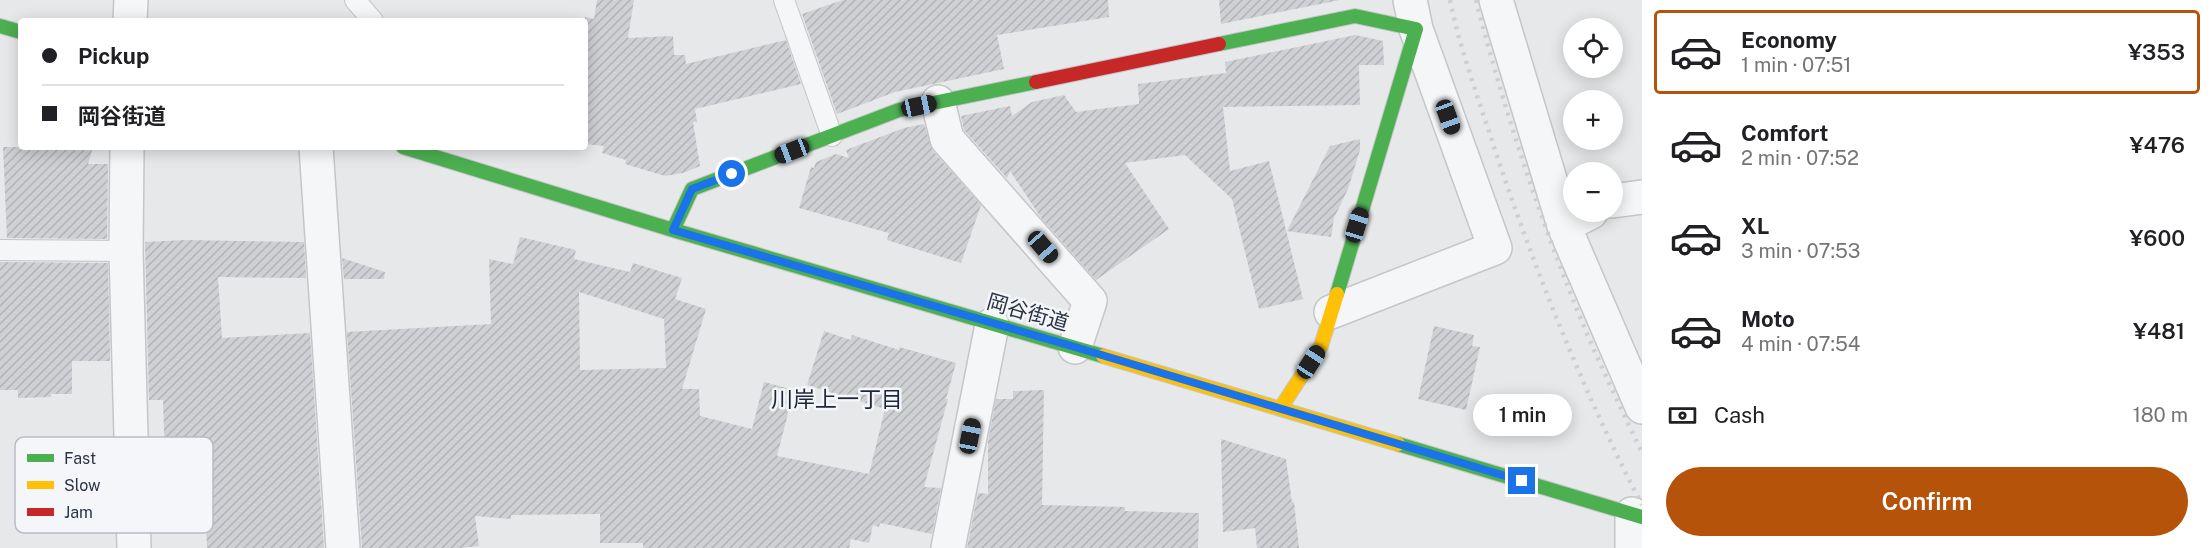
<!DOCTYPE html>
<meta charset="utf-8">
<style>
body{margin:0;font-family:"Public Sans","Noto Sans JP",sans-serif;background:#f2f2f2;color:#202124;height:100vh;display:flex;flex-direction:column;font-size:22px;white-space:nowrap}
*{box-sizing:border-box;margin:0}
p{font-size:20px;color:#757577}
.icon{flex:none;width:33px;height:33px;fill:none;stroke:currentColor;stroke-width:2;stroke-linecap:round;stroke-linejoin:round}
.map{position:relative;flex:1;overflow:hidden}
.drawer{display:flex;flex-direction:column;background:#fff;width:570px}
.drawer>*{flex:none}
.guide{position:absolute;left:18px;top:18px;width:570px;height:132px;border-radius:6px;box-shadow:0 3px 15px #0003;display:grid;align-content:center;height:132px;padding:0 24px;background:#fff}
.fabs{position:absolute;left:1563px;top:18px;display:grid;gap:12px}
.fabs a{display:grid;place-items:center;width:60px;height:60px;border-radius:50%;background:#fff;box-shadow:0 3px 15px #0003;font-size:30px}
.end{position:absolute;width:27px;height:27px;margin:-14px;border:8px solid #1a73e8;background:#fff;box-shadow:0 0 0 3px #fff}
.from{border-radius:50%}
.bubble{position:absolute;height:42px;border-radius:21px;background:#fff;box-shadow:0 3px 15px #0003;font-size:20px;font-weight:600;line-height:42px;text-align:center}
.car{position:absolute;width:18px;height:36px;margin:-18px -9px;border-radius:8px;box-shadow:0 0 4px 2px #0007;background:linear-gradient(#222 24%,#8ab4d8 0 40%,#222 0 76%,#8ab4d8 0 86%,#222 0)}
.guide b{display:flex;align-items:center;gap:21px;height:57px;font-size:22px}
.guide b+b{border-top:2px solid #e0e0e0}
.guide i{width:15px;height:15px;background:#202124}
ul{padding:10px 0 0;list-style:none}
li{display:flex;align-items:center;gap:18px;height:84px;margin:0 12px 9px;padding:0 12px;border:3px solid transparent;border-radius:6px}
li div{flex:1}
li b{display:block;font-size:22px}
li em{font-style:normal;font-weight:600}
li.active{border-color:#b45309}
li>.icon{width:54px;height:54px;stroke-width:1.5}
.pay{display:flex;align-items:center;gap:15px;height:66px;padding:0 24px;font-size:22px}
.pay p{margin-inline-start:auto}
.cta{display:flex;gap:12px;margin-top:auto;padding:12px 24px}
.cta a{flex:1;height:69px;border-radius:36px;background:#b45309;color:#fff;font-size:24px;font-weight:600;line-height:69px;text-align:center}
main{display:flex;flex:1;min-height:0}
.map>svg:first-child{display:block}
.building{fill:url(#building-hatch);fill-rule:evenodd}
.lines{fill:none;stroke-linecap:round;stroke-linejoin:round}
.lane-casing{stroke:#c4c6c8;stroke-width:22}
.street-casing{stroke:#c4c6c8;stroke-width:36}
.fast-casing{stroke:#c4c6c8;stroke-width:16}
.slow-casing{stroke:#c4c6c8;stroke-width:16}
.jam-casing{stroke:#c4c6c8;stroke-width:16}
.lane{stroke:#f5f6f7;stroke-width:20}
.street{stroke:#f5f6f7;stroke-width:33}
.fast{stroke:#4caf50;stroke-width:14}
.slow{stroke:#ffc107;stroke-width:14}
.jam{stroke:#c62828;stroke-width:14}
.rail{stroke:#cecfd2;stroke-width:4.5;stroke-dasharray:3 6;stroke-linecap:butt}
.route{stroke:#1a73e8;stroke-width:8}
.labels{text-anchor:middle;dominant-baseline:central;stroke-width:5;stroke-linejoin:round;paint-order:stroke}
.street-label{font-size:21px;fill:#2b3445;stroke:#f4f6f9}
.neighbourhood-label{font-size:22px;fill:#1d2536;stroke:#f4f6f9}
.key{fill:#f4f6f9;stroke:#b8bcc3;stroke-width:1.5}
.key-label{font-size:16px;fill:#2b3445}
</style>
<main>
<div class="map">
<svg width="1642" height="548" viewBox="0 0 1642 548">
<defs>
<pattern id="building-hatch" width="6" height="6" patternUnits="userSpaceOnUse" patternTransform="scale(1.5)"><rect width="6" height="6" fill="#ced0d3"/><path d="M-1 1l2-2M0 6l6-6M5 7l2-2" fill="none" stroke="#b1b3b6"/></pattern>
</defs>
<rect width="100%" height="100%" fill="#e6e8ea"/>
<!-- building -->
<path class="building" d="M597,0H634L628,38L673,36L674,55H685L686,64L786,40L801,84L695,109L697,122H693L700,166L683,173L665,176L625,164L626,160L602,153L604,146L585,144V17L594,19Z
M843,0H1108L1109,17L997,35L1004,69L895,92L837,114L802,14Z
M1219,0H1340L1221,24Z
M1355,35L1383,41L1384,65H1359L1360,105L1223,107L1230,171L1269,161L1303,299L1259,309L1232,199L1185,155L1125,163L1169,229L1096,280L1042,219L1010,171L1007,178L964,130L961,116L1010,106L1012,116L1032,102L1064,95L1076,112L1139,104L1138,84L1226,73L1225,62Z
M924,124L933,151L981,205L961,263L887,240L889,233L799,208L811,167L814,168L816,162L836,154L849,158L846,150L904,128Z
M1360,139V150L1348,189L1334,218L1331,237L1287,231L1330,146Z
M3,147H93L88,164H108L107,239L7,238Z
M520,237L576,250L574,259L630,272L633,263L682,278L675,299L706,309L682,389H699L700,416L752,429L764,382L794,390L777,456L869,474L885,409L807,385L824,331L851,340L852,335L899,350V347L956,363L946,399H948L924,487L941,488L932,534L880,523L879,527L873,525L869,543L851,539L849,548H643V543H600V514L511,515V519L475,516L479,546L460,548H362L347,332L491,324L489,259L513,264ZM579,292L664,319L666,368L580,370Z
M185,240L304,242L306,278L218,277L222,338L310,333L324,548H207L205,494L151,495L150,464H165L163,400H149L145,242Z
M342,258L385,272L384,279H344Z
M0,262L108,263L110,361H72V394H51V397L18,398V390H0Z
M1434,326L1474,335L1472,346L1480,347L1466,410L1418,399Z
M1044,390L1042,505L1125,507V511L1199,513L1198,548H967L978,493L988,494V441L996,399H1013V391Z
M1221,439L1286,459L1292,502H1294L1299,548H1257L1255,528L1223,532Z"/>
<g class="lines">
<defs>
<path id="lane" d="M355,0L373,21
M784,0L832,136
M0,250L126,251"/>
<path id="street" d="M1496,0L1564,226
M130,21L131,0
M938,102L947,139L1090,301L1075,347
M127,147L126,251L134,548
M316,147L343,548
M1612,201L1642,197
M1591,212L1564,226L1642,407
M1331,312L1495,248L1416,29L1410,0
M1632,514V548
M948,548L992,325"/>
<path id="fast" d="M0,26L21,32
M1219,44L1355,16L1416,29L1337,294
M403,147L673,230L1103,356
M673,230L692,189L899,110L1036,82
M1398,444L1642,517"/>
<path id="slow" d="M1103,356L1398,444
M1280,409L1321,346L1337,294"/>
<path id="jam" d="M1036,82L1219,44"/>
</defs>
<!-- lane casing -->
<use href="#lane" class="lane-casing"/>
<!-- street casing -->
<use href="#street" class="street-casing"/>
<!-- fast casing -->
<use href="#fast" class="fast-casing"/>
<!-- slow casing -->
<use href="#slow" class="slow-casing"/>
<!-- jam casing -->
<use href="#jam" class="jam-casing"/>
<!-- lane -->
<use href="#lane" class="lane"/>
<!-- street -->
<use href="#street" class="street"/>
<!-- fast -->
<use href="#fast" class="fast"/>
<!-- slow -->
<use href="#slow" class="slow"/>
<!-- jam -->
<use href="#jam" class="jam"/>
<!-- rail -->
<path class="rail" d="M1450,0C1460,49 1478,97 1493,144C1534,268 1582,389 1642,505
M1476,0C1503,106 1537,210 1578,312C1597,359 1620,406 1642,453"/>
</g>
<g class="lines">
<!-- route -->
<path class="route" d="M732,174L692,189L673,230L1075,347L1522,481"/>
</g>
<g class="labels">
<!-- street labels -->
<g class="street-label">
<text transform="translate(1028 312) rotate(16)">岡谷街道</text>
</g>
<!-- neighbourhood labels -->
<g class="neighbourhood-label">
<text x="837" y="399">川岸上一丁目</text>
</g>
</g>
<!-- legend -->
<rect x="15" y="437" width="198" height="96" rx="9" class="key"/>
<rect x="27" y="454" width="27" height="8" fill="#4caf50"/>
<rect x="27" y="481" width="27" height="8" fill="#ffc107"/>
<rect x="27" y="508" width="27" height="8" fill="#c62828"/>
<g class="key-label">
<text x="64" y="464">Fast</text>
<text x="64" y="491">Slow</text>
<text x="64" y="518">Jam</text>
</g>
</svg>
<div class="fabs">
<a><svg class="icon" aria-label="locate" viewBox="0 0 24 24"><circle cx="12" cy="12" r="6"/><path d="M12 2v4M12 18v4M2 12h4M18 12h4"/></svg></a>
<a>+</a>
<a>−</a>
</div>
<i class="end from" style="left:732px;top:174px"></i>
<i class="end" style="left:1522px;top:481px"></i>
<div class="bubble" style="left:1473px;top:394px;width:99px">1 min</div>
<i class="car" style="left:919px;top:106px;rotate:78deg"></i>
<i class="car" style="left:1448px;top:117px;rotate:160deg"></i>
<i class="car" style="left:792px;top:151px;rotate:249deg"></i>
<i class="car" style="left:1357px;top:225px;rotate:17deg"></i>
<i class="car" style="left:1043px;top:247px;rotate:139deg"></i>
<i class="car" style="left:1311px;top:362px;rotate:33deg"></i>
<i class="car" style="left:970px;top:436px;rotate:11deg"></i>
<div class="guide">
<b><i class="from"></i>Pickup</b>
<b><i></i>岡谷街道</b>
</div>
</div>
<section class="drawer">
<ul>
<li class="active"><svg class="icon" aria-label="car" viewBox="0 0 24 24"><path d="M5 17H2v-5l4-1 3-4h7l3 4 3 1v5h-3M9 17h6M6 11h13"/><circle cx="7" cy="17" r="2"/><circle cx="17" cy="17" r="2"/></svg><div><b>Economy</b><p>1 min · 07:51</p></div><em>¥353</em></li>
<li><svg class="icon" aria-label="car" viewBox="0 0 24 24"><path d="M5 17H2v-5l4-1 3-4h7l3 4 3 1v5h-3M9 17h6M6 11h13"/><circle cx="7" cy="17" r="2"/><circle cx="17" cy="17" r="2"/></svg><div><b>Comfort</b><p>2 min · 07:52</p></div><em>¥476</em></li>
<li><svg class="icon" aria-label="car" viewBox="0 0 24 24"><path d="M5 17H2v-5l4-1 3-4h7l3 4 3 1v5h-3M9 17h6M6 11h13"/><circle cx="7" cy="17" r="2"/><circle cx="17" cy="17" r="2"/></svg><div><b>XL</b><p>3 min · 07:53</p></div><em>¥600</em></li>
<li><svg class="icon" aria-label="car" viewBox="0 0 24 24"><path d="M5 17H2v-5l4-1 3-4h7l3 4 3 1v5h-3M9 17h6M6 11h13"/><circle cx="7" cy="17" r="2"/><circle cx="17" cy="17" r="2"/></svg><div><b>Moto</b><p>4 min · 07:54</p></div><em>¥481</em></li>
</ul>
<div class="pay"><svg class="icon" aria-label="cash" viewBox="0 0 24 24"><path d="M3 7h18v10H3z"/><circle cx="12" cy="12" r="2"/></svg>Cash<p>180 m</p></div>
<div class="cta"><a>Confirm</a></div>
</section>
</main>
